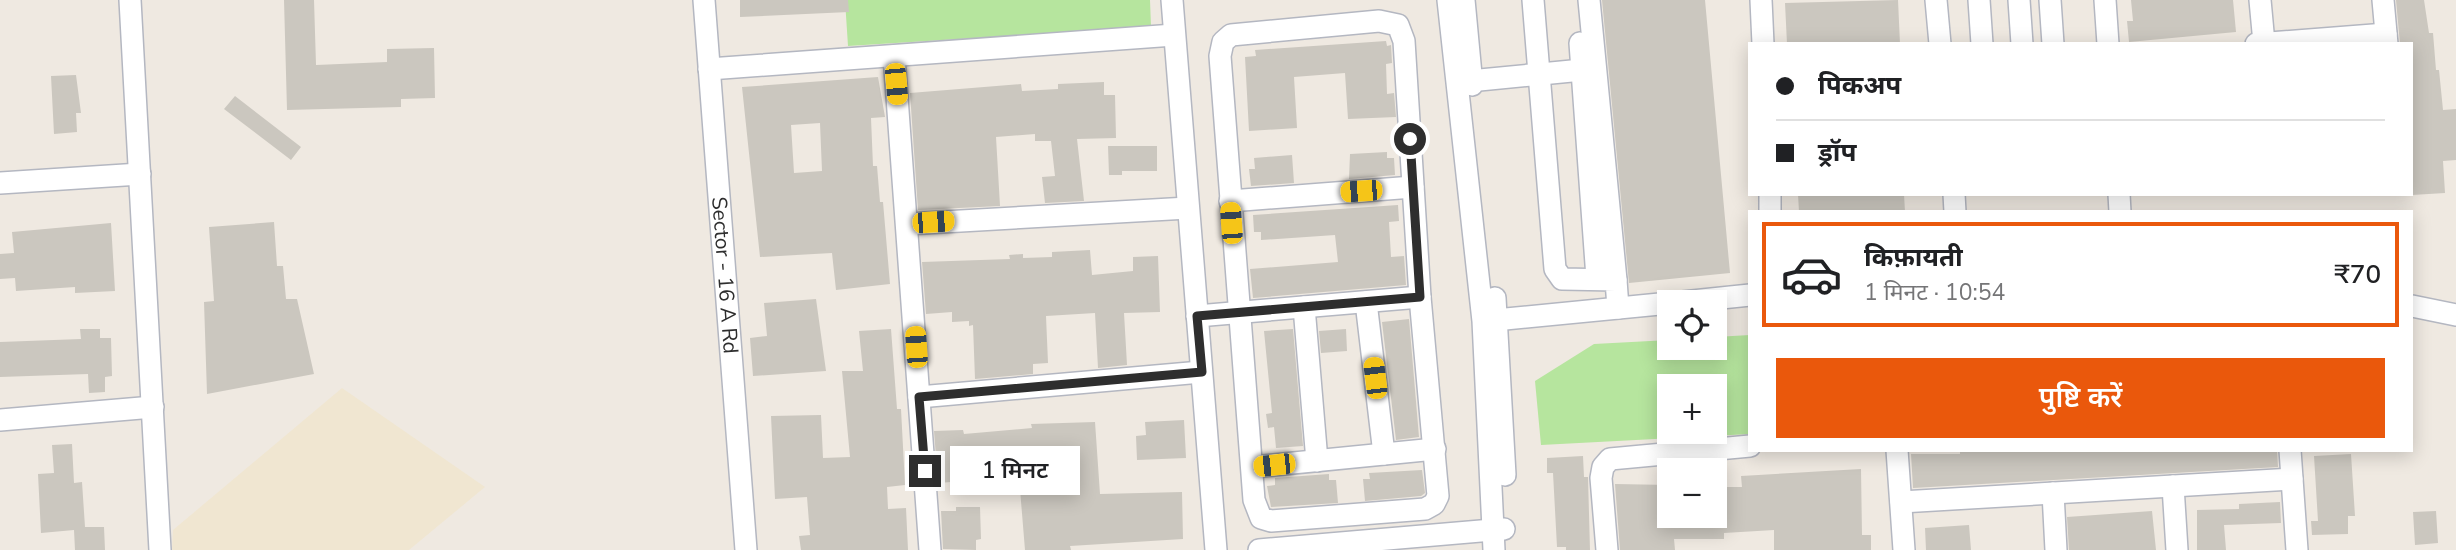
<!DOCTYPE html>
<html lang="hi">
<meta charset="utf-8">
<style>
body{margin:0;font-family:"Nunito Sans","Noto Sans Devanagari",sans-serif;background:#f6f6f6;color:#202124;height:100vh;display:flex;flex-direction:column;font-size:26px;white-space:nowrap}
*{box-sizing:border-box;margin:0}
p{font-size:23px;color:#757577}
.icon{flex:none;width:38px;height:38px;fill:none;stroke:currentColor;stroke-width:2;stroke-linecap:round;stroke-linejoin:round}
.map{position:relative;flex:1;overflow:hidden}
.panel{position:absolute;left:1748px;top:210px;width:665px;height:242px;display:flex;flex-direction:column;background:#fff;border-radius:0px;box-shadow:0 4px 18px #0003}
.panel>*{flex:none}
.banner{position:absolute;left:1748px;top:42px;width:665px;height:154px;border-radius:0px;box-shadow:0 4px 18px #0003;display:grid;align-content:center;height:154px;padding:0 28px;background:#fff}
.fabs{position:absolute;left:1657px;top:290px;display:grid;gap:14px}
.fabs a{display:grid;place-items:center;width:70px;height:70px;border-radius:0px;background:#fff;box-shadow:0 4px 18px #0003;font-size:35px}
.end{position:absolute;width:32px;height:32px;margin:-16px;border:9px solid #2e2e2e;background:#fff;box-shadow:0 0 0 4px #fff}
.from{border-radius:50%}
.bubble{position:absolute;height:49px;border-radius:0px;background:#fff;box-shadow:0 4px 18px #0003;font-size:23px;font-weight:600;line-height:49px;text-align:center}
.car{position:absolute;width:21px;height:42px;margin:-21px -10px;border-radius:9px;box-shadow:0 0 5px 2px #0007;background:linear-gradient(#f5c518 24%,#345 0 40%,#f5c518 0 76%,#345 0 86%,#f5c518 0)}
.banner b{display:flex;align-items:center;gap:24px;height:66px;font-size:26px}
.banner b+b{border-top:2px solid #e0e0e0}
.banner i{width:18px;height:18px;background:#202124}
ul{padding:12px 0 0;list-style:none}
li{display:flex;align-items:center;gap:21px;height:105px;margin:0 14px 10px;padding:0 14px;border:4px solid transparent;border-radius:0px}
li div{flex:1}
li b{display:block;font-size:26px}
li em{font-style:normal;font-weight:600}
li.selected{border-color:#ea580c}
li>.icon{width:63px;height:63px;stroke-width:1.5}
.button{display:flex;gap:14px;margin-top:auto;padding:14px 28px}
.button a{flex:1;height:80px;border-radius:0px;background:#ea580c;color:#fff;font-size:28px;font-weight:600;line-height:80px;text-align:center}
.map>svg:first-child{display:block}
.education{fill:#f0e6d1}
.park{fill:#b6e59e;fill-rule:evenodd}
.building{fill:#cbc7bf;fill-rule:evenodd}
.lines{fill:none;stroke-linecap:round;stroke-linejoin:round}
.minor-casing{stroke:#b4b7c1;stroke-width:24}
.minor{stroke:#fff;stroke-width:21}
.route{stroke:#2e2e2e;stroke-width:9}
.labels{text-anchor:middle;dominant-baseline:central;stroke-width:5;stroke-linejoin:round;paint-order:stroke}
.street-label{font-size:21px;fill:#2e2e2e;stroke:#fff}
</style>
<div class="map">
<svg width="2456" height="550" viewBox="0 0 2456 550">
<rect width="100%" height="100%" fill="#efe9e1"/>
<!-- education -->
<path class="education" d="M342,388L485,487L409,550H172L173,530Z"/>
<!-- park -->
<path class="park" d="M845,0H1150L1151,27L848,46Z
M1750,335V434L1541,445L1535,381L1594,344L1669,340L1670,348H1715V337ZM1670,387H1715V432H1670Z"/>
<!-- building -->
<path class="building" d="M284,0H314L316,65L387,62V49L434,48L435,98L401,99V107L287,110Z
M740,0H848L849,12L740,17Z
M1602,0H1705L1730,273L1629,283Z
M1898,0L1900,44H1787L1785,3Z
M2131,0H2233L2236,32L2129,42L2127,21H2133Z
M2396,0H2424L2429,33H2433L2436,70H2439L2443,110L2456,109V160L2443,161L2445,193L2412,195V44H2400Z
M1386,41L1387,46L1391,45L1392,63L1386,64L1387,94L1394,93L1396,117L1348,119L1345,73L1294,77L1297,128L1249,131L1245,57L1256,56L1255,50Z
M76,75L81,113H76L77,132L54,134L51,76Z
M878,77L885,117L871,118L873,166H877L880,202H883L890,284L836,290L832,253L760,257L742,87ZM820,123L822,171L794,173L791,125Z
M1104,82V95H1115L1116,138L1077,139L1084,201L1045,203L1042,177L1055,176L1051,141H1035V134L996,137L1000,206L918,210L910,93L1021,84L1022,91L1058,89V84Z
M235,96L301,147L291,160L224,109Z
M1108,146H1157V171H1122V175H1109Z
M1387,152V158H1394L1395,175L1349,179L1350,154Z
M1292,155L1294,183L1251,186L1249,169H1255L1254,158Z
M1798,194H1904L1905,212H1799Z
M1398,205L1399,221L1389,222L1391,257L1404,256L1406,285L1253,298L1250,269L1338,262L1335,235L1261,240V232H1254L1253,215Z
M274,222L277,266H283L286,299H297L314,374L207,394L204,302L214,301L209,227Z
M111,223L115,291L75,293V287L16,291L15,278L0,279V254L14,253L12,232Z
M1090,250L1092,275L1133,271V257L1158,256L1160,312L1124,313L1127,365L1098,368L1095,313L1046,316L1048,363L1033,364V374L975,379L973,325L969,326V321L952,322V312L926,314L922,262L1010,259L1009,255L1023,254V258L1052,257V252Z
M816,299L826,371L753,376L750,338L767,336L764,303Z
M1409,319L1419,437L1396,440L1382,322Z
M80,329H100V338H111L112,376L105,377V392L89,393L88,374L0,377V342L81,339Z
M891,329L897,409H901L905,485L887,487L888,509L906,508L908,550H801L799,536L810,535L807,497L775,499L771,416L821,415L823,458L850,457L842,371H863L859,331Z
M1293,329L1303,446L1276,448L1274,427L1268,428L1266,414L1272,413L1264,331Z
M1346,329L1347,351L1321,353L1319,331Z
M1184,420L1186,458L1137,460L1136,436L1146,435L1145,422Z
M1095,422L1100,494L1182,492L1183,539L1070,546L1071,550H1025L1019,477L938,483L934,431L963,430L964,434L1032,428L1031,424Z
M72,444L74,483L82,482L85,527H104L105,550H75L74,530L41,533L38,474L54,473L52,445Z
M1960,450H2277L2278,467L1913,488L1911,454H1960Z
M2351,454L2355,516H2348V534L2312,535L2311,521H2318L2314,456Z
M1583,456L1584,477H1588L1590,550H1566V547H1557L1553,473H1547V458Z
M1861,469L1862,535H1871V550H1774V530L1724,533V539H1674L1675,550H1620L1615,484L1670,485V516H1715V487H1742L1741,476Z
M1422,470L1425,493L1421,496L1365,501L1363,479H1370L1369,473Z
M1329,474V480H1336L1338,503L1271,507L1267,486L1275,485V478Z
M2280,502L2281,523L2224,525L2226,550H2197V510L2239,509V504Z
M956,507H980L981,539L976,540V550L943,549L941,511H956Z
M2152,511L2156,550H2069L2067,517Z
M2436,511L2438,543L2415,545L2413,512Z
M1969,525L1971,550H1926L1925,528Z"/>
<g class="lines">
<defs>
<g id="minor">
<path d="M130,0L160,550"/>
<path id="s1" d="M704,0L746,550"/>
<path d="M1172,0L1216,550"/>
<path d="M1448,0L1483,321L1494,550"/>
<path d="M1464,0L1472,85"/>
<path d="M1533,0L1555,269L1562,279L1616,280L1618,308"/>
<path d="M1589,0L1616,280"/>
<path d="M1761,0L1763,44"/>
<path d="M1936,0L1940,44"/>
<path d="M1979,0L1982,44"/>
<path d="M2019,0L2022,44"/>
<path d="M2050,0L2053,44"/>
<path d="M2105,0L2108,44"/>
<path d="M2260,0L2264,43"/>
<path d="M2383,0L2387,44"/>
<path d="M1379,21L1398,25L1404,41L1420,297L1438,496L1434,504L1425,509L1271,521L1261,518L1254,500L1220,56L1223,42L1231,35Z"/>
<path d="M1580,43L1597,278"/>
<path d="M2256,44L2386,34"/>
<path d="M894,56L930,550"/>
<path d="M709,69L1174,35"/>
<path d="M1459,82L1582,70"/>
<path d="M0,183L140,174"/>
<path d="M1770,194V212"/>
<path d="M1954,194L1955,212"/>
<path d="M2119,194L2120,212"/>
<path d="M1230,201L1413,187"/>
<path d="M908,224L1188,208"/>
<path d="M1495,298L1505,475"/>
<path d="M1366,302L1384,454"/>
<path d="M1673,303L1750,295"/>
<path d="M2412,306L2456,315"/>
<path d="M1304,307L1317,461"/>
<path d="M1197,316L1420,297"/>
<path d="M1485,321L1670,303"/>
<path d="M919,397L1201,372"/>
<path d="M0,420L153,407"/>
<path d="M1897,450L1904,550"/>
<path d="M2290,450L2297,550"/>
<path d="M1253,467L1435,449"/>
<path d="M2173,486L2177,550"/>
<path d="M2053,493L2056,550"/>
<path d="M1901,502L2292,479"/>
<path d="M1259,550L1504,529"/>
<path d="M1607,550L1601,478L1603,467L1610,459L1750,446"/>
</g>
</defs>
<!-- minor casing -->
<use href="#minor" class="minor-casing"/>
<!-- minor -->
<use href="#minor" class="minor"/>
</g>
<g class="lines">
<!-- route -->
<path class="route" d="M925,471L919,397L1202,372L1197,316L1420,297L1410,139"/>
</g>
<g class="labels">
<!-- street labels -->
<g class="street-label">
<text stroke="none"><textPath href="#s1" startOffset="276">Sector - 16 A Rd</textPath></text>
</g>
</g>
</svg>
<div class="fabs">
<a><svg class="icon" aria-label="locate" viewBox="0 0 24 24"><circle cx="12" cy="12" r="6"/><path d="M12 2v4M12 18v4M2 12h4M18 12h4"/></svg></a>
<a>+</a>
<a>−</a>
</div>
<i class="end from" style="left:1410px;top:139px"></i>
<i class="end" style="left:925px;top:471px"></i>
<div class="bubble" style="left:950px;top:446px;width:130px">1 मिनट</div>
<i class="car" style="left:896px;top:84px;rotate:175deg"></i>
<i class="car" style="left:1361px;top:191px;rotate:266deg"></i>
<i class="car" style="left:933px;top:222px;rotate:86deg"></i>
<i class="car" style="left:1231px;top:223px;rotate:356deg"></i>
<i class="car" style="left:916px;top:347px;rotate:356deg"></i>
<i class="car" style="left:1375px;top:378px;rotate:353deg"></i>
<i class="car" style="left:1274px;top:465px;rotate:264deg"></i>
<div class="banner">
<b><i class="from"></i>पिकअप</b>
<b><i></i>ड्रॉप</b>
</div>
<section class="panel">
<ul>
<li class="selected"><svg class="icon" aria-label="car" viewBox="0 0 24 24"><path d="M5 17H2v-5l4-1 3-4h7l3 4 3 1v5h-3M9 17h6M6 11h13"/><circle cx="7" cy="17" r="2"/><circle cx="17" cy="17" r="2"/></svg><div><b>किफ़ायती</b><p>1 मिनट · 10:54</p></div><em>₹70</em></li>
</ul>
<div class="button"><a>पुष्टि करें</a></div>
</section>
</div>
